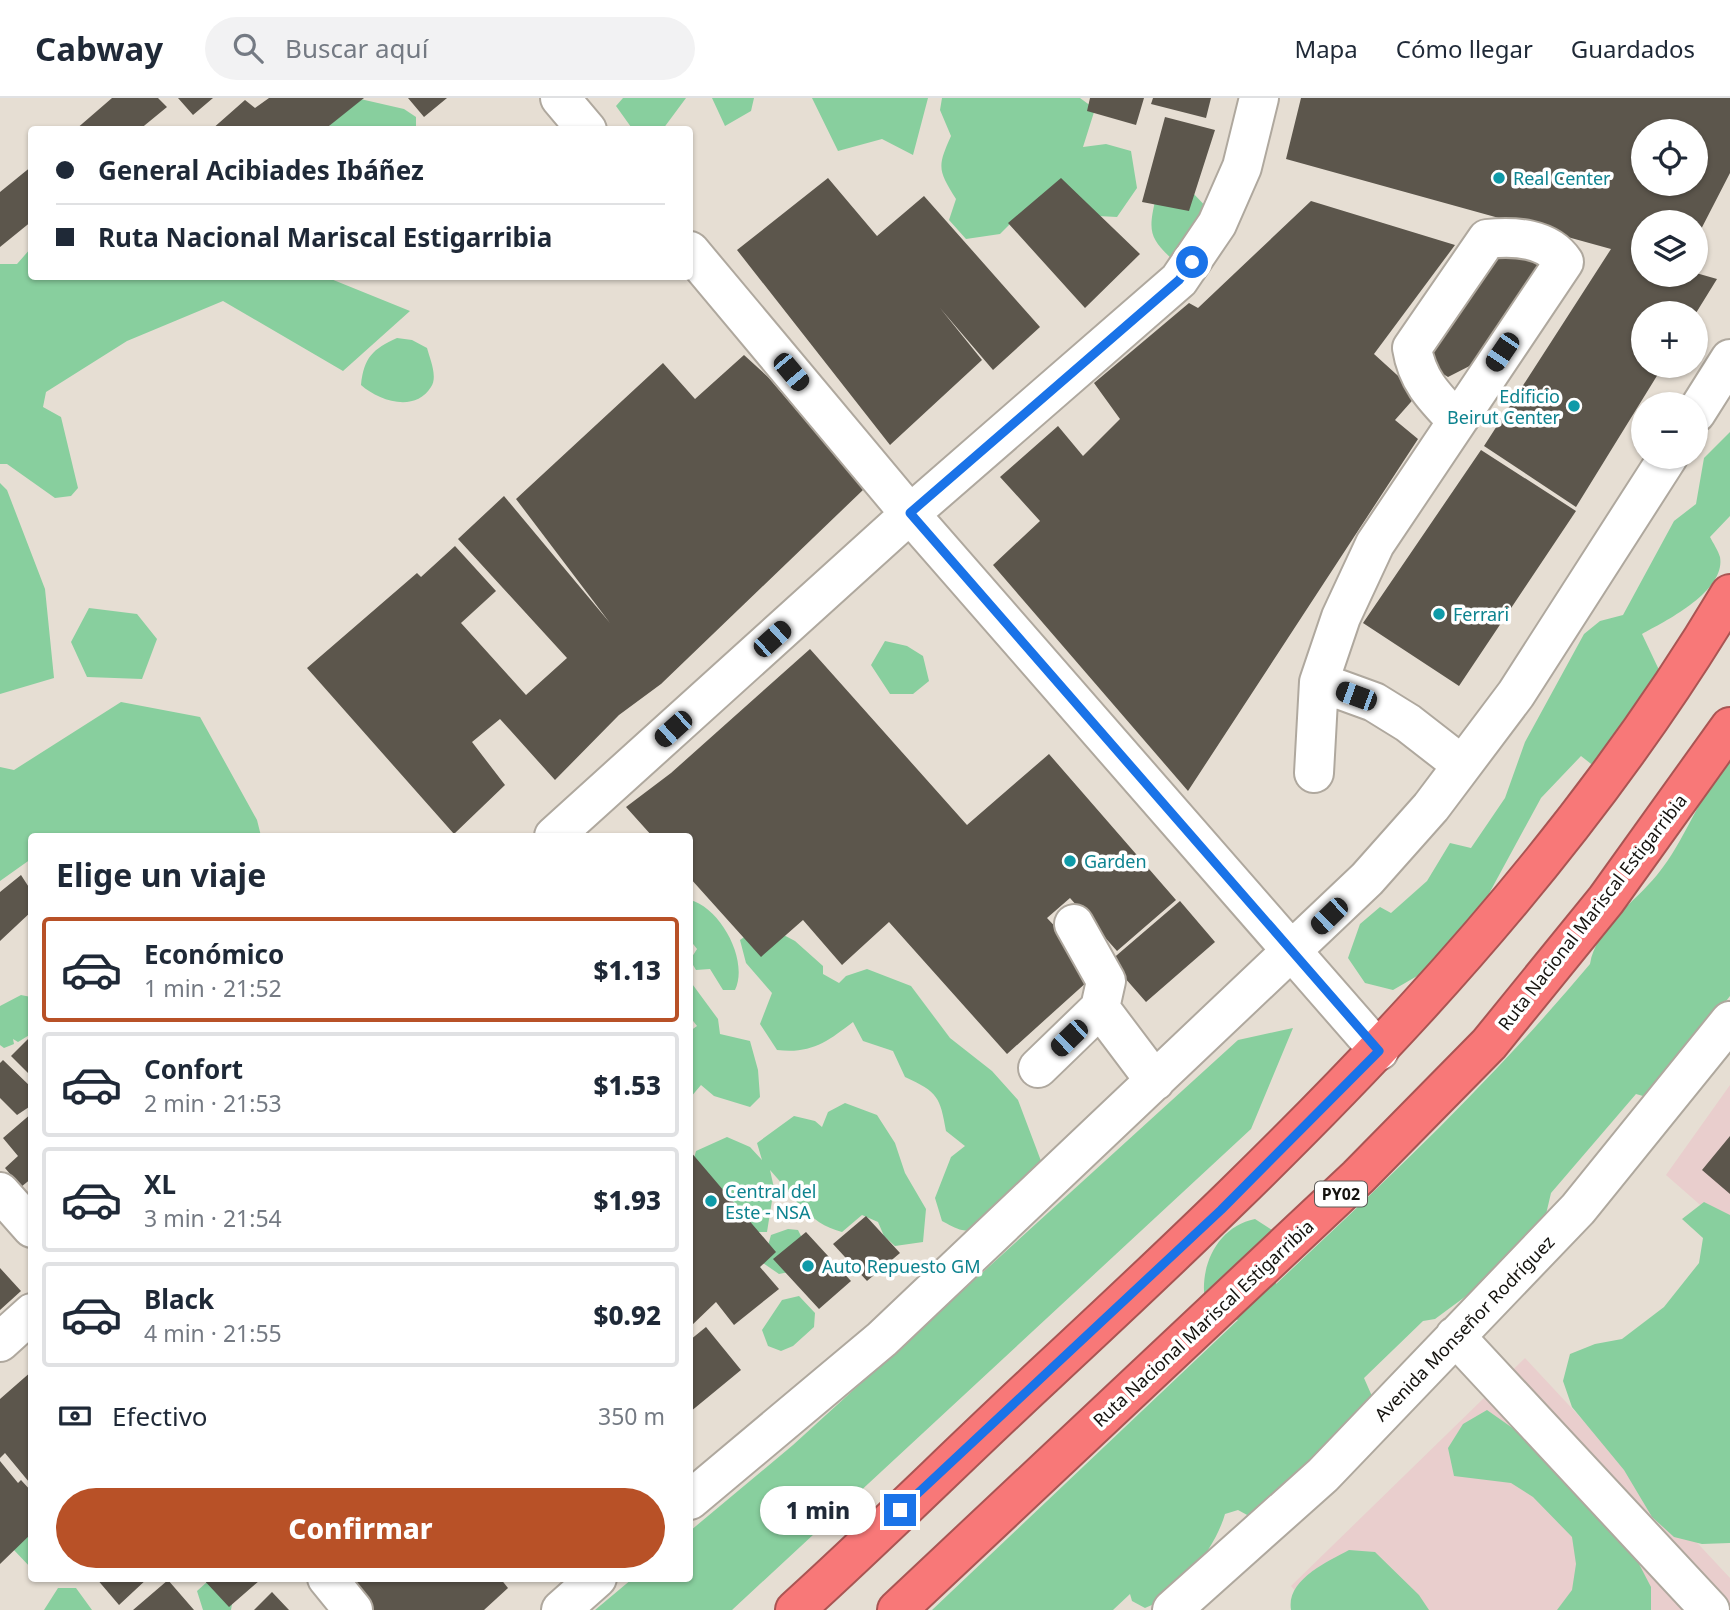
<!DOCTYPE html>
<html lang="es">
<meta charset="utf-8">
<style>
body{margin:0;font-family:"Noto Sans",sans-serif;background:#f2f2f3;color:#1f2937;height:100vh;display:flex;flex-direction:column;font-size:26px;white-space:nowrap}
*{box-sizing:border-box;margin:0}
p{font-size:23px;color:#747a83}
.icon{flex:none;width:38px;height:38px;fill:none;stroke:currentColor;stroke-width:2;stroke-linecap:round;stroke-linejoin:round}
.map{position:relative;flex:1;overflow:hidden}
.details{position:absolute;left:28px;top:735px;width:665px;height:749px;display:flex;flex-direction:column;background:#fff;border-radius:7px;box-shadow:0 2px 5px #0004}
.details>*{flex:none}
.top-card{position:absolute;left:28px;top:28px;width:665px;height:154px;border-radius:7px;box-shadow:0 2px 5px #0004;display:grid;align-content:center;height:154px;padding:0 28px;background:#fff}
.buttons{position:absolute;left:1631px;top:21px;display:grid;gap:14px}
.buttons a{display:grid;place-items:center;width:77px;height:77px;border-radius:50%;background:#fff;box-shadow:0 2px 5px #0004;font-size:35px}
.end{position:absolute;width:32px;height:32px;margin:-16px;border:9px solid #1a73e8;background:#fff;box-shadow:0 0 0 4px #fff}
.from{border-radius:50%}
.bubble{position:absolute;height:49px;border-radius:24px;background:#fff;box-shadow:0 2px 5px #0004;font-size:23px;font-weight:800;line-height:49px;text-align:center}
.car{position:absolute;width:21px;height:42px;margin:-21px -10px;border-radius:9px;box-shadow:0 0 5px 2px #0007;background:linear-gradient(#222 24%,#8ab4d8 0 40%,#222 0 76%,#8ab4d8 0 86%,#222 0)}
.top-card b{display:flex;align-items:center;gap:24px;height:66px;font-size:26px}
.top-card b+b{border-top:2px solid #e0e1e3}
.top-card i{width:18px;height:18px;background:#1f2937}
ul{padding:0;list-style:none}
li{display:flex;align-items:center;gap:21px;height:105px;margin:0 14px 10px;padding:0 14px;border:4px solid #e0e1e3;border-radius:7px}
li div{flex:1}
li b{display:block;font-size:26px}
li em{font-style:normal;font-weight:800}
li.on{border-color:#b85127}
li>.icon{width:63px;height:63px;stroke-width:1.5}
h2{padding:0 28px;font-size:32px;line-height:84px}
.pay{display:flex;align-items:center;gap:18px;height:77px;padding:0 28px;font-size:26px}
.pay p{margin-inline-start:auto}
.button{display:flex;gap:14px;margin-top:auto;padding:14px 28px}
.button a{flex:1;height:80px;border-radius:42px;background:#b85127;color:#fff;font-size:28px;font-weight:800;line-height:80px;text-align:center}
header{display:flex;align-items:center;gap:42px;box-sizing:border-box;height:98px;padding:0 35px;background:#fff;border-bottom:2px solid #e0e1e3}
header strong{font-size:33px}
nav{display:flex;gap:38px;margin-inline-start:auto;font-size:24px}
.search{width:490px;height:63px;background:#f2f2f3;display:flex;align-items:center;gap:18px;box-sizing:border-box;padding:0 24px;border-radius:38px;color:#747a83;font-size:26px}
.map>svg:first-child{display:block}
.industrial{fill:#e9cecd}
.green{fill:#88cf9e}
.building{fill:#5c564c;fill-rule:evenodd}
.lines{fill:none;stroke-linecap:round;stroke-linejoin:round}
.minor-casing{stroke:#afa89e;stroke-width:42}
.highway-casing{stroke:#a95553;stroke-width:42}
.minor{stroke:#fff;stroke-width:38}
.highway{stroke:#f87878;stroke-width:38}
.route{stroke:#1a73e8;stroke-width:9}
.culture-dot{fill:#0f9aa8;stroke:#fff;stroke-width:2.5}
.labels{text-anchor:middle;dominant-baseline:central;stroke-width:7;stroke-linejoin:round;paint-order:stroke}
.shield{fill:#fff;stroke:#5b5a57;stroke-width:2}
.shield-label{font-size:16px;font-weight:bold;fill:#15130f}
.culture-label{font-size:18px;fill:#0d838f;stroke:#fff;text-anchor:start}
.street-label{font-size:18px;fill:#15130f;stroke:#fff}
</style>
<header>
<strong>Cabway</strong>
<div class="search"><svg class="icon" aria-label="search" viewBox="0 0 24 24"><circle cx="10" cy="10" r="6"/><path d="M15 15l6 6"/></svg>Buscar aquí</div>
<nav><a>Mapa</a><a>Cómo llegar</a><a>Guardados</a></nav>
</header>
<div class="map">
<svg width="1730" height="1512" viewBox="0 0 1730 1512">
<rect width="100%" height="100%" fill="#e6ded3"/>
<!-- industrial -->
<path class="industrial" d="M1730,987V1133L1666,1077Z
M1525,1260L1730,1480V1512H1311L1291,1488Z"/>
<!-- green -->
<path class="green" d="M356,0L404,11L416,19V31L329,32L330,22Z
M623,0H686L663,31L631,29L616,8Z
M712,0H754L751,13L725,28Z
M812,0H928L913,57L882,41L838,53Z
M942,0H1080L1095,11L1083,49L1106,46L1131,53L1137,90L1117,119L1022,114L1000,136L966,141L949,122L956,101C938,72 937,69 951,38L940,12Z
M1192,94L1211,114L1178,167C1150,140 1147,137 1156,99Z
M31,150L32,178L326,179L410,213L343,273L223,203L127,243L46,294L43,309L61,319L78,390L71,398L55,400L7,366H0V166H17Z
M397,240L412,242L427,250C430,261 438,279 431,289C415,315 379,303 361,287C364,259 373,251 397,240Z
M1730,334V418L1710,439C1713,445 1718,452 1720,459C1726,493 1666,523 1642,536L1660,574L1595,669L1581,658L1541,700L1485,803L1443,863L1393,892L1365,885L1348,860L1360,826L1380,809L1391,815L1427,783L1450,745L1471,750L1505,700L1525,644L1584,536L1600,523L1623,517L1674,423L1696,406L1704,360Z
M0,385L7,392L45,491L54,580L0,596Z
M89,510L137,516L157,541L142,581L87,579L71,544Z
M885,543L907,548L923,558L929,583L913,596H890L871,567Z
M121,604L200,619L257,722L261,738H32L31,761L0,783V669L14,672Z
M1730,664V898L1650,1000L1636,996L1551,1095L1543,1129L1481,1187L1435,1221L1423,1223L1364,1280L1375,1305L1249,1418L1238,1412L1225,1416C1215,1451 1179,1497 1145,1510L1132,1503L1130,1496L1113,1512H932L1238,1222L1207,1212C1196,1174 1215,1129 1255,1121L1278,1136L1276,1186C1387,1082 1492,983 1590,866C1596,830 1635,804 1657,777C1686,742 1698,697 1730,664Z
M690,802C721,810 749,863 735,892H723L710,871L696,872L690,862L697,851L690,842Z
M763,826L795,843L823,868V876L839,885L846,878L867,871L911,888L950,940L992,973L1018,1002L1041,1063C1023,1090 1000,1138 962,1132C956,1131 948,1126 942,1123L935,1100L951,1059L965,1048L946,1033C940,999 938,994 905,979L893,953L863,943L853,924C827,944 811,956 777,952L760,926L772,895L746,865L740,842Z
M690,883L718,921L720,936L750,943L758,972L760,999L750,1009L714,998L701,987L690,1000V933L697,928L690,919Z
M21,897L31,899V936L18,944L13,941L14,946L4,950L0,947V908Z
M1293,930L1251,1031L732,1512H595L632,1481L690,1480V1433L793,1347L1238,942Z
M845,1005L877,1017L895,1045L905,1075L926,1111L923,1144L895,1148L884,1138L878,1124L862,1117L842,1134C807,1125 794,1098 770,1072L774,1090L767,1134H750L712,1093L690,1090V1074L696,1053L727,1039L750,1049L762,1062L757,1045L794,1018L815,1023L822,1029L828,1014Z
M1704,1104L1730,1117V1445L1702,1446L1674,1439L1652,1419L1624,1372L1572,1309L1563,1283L1570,1256L1595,1246L1622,1241L1664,1209L1699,1165L1703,1140L1682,1121Z
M788,1131L798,1132L803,1142L789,1174L779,1176L763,1165L771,1137Z
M799,1198L815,1215L814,1229L793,1248L781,1253L768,1248L762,1232L782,1202Z
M1487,1312L1531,1343L1626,1441L1651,1489V1512H1557L1572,1492L1576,1466L1572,1439L1533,1399L1511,1385L1454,1378L1448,1350L1463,1326Z
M31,1435V1470L13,1451Z
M1349,1452L1375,1454L1419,1497L1429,1512H1291C1286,1482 1327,1464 1349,1452Z
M207,1484L233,1500L231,1512H203L197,1493Z
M58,1490H76L92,1512H44Z"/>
<!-- building -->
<path class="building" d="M112,0H158L167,9L139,32H75Z
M178,0H213L193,17Z
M269,0H364L324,32H211L245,2L255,10Z
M408,0H447L424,19Z
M1090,0H1144L1136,27L1087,13Z
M1153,0H1211L1206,20L1151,6Z
M1301,0H1730V75L1696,141V124H1643V177L1696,175L1717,181L1696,215H1643V268H1663L1576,409L1484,348L1611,151L1286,61ZM1643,33H1696V86H1643Z
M1165,19L1215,32L1189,113L1142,104Z
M32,68V123L0,149V94Z
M828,80L877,138L924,98L1040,229L993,272L940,210L982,262L890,347L737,152Z
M1061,80L1140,156L1085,210L1008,125Z
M1311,103L1455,147L1374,256L1418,296L1395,322L1418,341L1188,693L993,467L1040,423L1000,379L1058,328L1083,358L1120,321L1094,285L1189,205L1198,210Z
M1508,145L1534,160L1545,185L1499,253L1448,279L1422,263Z
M744,257L768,279L864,391L661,586L619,617L555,682L500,621L472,644L505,687L454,736L307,570L417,475L421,479L455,448L496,493L461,525L526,597L567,560L458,441L504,398L610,525L516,401L663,265L695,301Z
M1481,352L1576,413L1459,588L1363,525Z
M810,551L967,727L1049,656L1176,802L1117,853L1070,800L1047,820L1098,874L1007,956L889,824L842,867L803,822L761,859L690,780V738H652L626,709L671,675Z
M21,777L32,794V813L0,843V794Z
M1180,803L1215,844L1146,904L1110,863Z
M32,937V979L11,958Z
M3,962L32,990V1007L17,1017L0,1000V965Z
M32,1015V1080L21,1089L5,1070L18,1058L3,1040Z
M1730,1038V1096L1702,1072Z
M690,1053L776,1154L760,1169L779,1191L734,1227L716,1204L690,1229Z
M866,1118L900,1155L867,1183L833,1146Z
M806,1134L851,1183L819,1211L773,1161Z
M0,1170L21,1193L0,1212Z
M706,1229L741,1272L690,1314V1242Z
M32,1273V1381L29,1384L5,1355L0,1360V1301Z
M0,1363L18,1385L21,1382L32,1394V1435L0,1466Z
M96,1480H148L119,1507Z
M202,1480H256L259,1483L229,1509Z
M336,1480H500L508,1490L484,1512H362Z
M168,1482L194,1512H133Z
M272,1494L289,1512H254Z"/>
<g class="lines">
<defs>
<path id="minor" d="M560,0L587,32
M690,153L910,416L1379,953
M1696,315L1730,261
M1319,584L1341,519L1375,446L1564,164C1548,140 1514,138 1487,141L1412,250C1417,282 1434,299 1456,322
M1314,675L1319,584L1374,604L1408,625L1462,667
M554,738L910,416L1179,182L1217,126L1242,69L1259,0
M1074,826L1106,883L1100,910L1155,983
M1038,970L1100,910
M0,1094L32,1130
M1455,1238L1710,1512
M0,1244L32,1215
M690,1402L882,1241L1367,781L1431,709L1516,596L1668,359
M327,1480L353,1512
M561,1512L597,1480
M1172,1512L1323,1377L1578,1111L1730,923"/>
<path id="highway" d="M795,1512C879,1436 960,1355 1043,1278C1299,1040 1550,799 1730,496
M897,1512L1358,1079L1489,946L1606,802L1730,629"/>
</defs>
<!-- minor casing -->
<use href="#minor" class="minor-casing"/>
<!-- highway casing -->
<use href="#highway" class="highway-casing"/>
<!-- minor -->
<use href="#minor" class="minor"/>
<!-- highway -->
<use href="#highway" class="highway"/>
</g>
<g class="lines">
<!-- route -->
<path class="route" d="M900,1412L1221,1112L1379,953L910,415L1179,182L1192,164"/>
</g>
<!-- markers -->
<g class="culture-dot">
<circle cx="1499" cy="80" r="7"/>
<circle cx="1574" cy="308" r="7"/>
<circle cx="1439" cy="516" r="7"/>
<circle cx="1070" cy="763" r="7"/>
<circle cx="711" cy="1103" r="7"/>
<circle cx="808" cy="1168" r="7"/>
</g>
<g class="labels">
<!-- shield labels -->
<rect class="shield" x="1315" y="1083.5" width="52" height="25" rx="5"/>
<g class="shield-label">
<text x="1341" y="1096">PY02</text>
</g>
<!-- culture labels -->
<g class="culture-label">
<text x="1513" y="80">Real Center</text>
<text x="1560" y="298" text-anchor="end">Edificio<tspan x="1560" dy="21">Beirut Center</tspan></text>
<text x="1453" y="516">Ferrari</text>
<text x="1084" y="763">Garden</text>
<text x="725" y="1093">Central del<tspan x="725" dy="21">Este - NSA</tspan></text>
<text x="822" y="1168">Auto Repuesto GM</text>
</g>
<!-- street labels -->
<g class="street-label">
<text transform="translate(1592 814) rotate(-52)">Ruta Nacional Mariscal Estigarribia</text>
<text transform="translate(1203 1225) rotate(-43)">Ruta Nacional Mariscal Estigarribia</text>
<text transform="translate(1464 1230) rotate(-46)">Avenida Monseñor Rodríguez</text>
</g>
</g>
</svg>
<div class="buttons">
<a><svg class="icon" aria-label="locate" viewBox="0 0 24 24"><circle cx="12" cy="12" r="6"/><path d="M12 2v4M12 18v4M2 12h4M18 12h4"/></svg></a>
<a><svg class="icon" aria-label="layers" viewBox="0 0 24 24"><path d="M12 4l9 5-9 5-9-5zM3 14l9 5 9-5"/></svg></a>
<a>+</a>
<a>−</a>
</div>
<i class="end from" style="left:1192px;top:164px"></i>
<i class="end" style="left:900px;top:1412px"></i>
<div class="bubble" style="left:760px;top:1388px;width:116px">1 min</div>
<i class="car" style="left:1502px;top:254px;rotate:214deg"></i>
<i class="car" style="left:791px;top:274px;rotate:140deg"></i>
<i class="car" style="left:772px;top:541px;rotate:48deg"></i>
<i class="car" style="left:1356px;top:598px;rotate:290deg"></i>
<i class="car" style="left:673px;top:631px;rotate:228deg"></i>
<i class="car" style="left:1329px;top:818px;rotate:226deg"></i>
<i class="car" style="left:1069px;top:940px;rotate:226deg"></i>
<div class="top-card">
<b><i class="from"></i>General Acibiades Ibáñez</b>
<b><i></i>Ruta Nacional Mariscal Estigarribia</b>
</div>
<section class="details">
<h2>Elige un viaje</h2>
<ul>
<li class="on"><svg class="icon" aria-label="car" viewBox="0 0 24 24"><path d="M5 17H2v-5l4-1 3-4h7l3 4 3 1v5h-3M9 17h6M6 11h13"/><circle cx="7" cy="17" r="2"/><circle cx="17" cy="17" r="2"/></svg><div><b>Económico</b><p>1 min · 21:52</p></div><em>$1.13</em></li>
<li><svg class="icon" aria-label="car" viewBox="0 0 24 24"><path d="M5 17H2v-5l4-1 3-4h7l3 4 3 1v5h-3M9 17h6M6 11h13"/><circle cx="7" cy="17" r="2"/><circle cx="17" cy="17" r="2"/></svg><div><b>Confort</b><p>2 min · 21:53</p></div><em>$1.53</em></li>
<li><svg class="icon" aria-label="car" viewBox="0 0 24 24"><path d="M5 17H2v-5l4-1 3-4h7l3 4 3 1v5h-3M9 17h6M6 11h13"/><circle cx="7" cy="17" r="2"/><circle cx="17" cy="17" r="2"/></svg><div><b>XL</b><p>3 min · 21:54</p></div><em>$1.93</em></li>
<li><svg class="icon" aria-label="car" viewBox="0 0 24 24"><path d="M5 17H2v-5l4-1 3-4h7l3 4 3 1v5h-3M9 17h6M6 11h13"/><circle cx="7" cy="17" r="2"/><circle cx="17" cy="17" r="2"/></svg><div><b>Black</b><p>4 min · 21:55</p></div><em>$0.92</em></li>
</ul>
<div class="pay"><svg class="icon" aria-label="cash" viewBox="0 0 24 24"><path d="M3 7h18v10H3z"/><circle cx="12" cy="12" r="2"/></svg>Efectivo<p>350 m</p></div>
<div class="button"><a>Confirmar</a></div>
</section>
</div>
